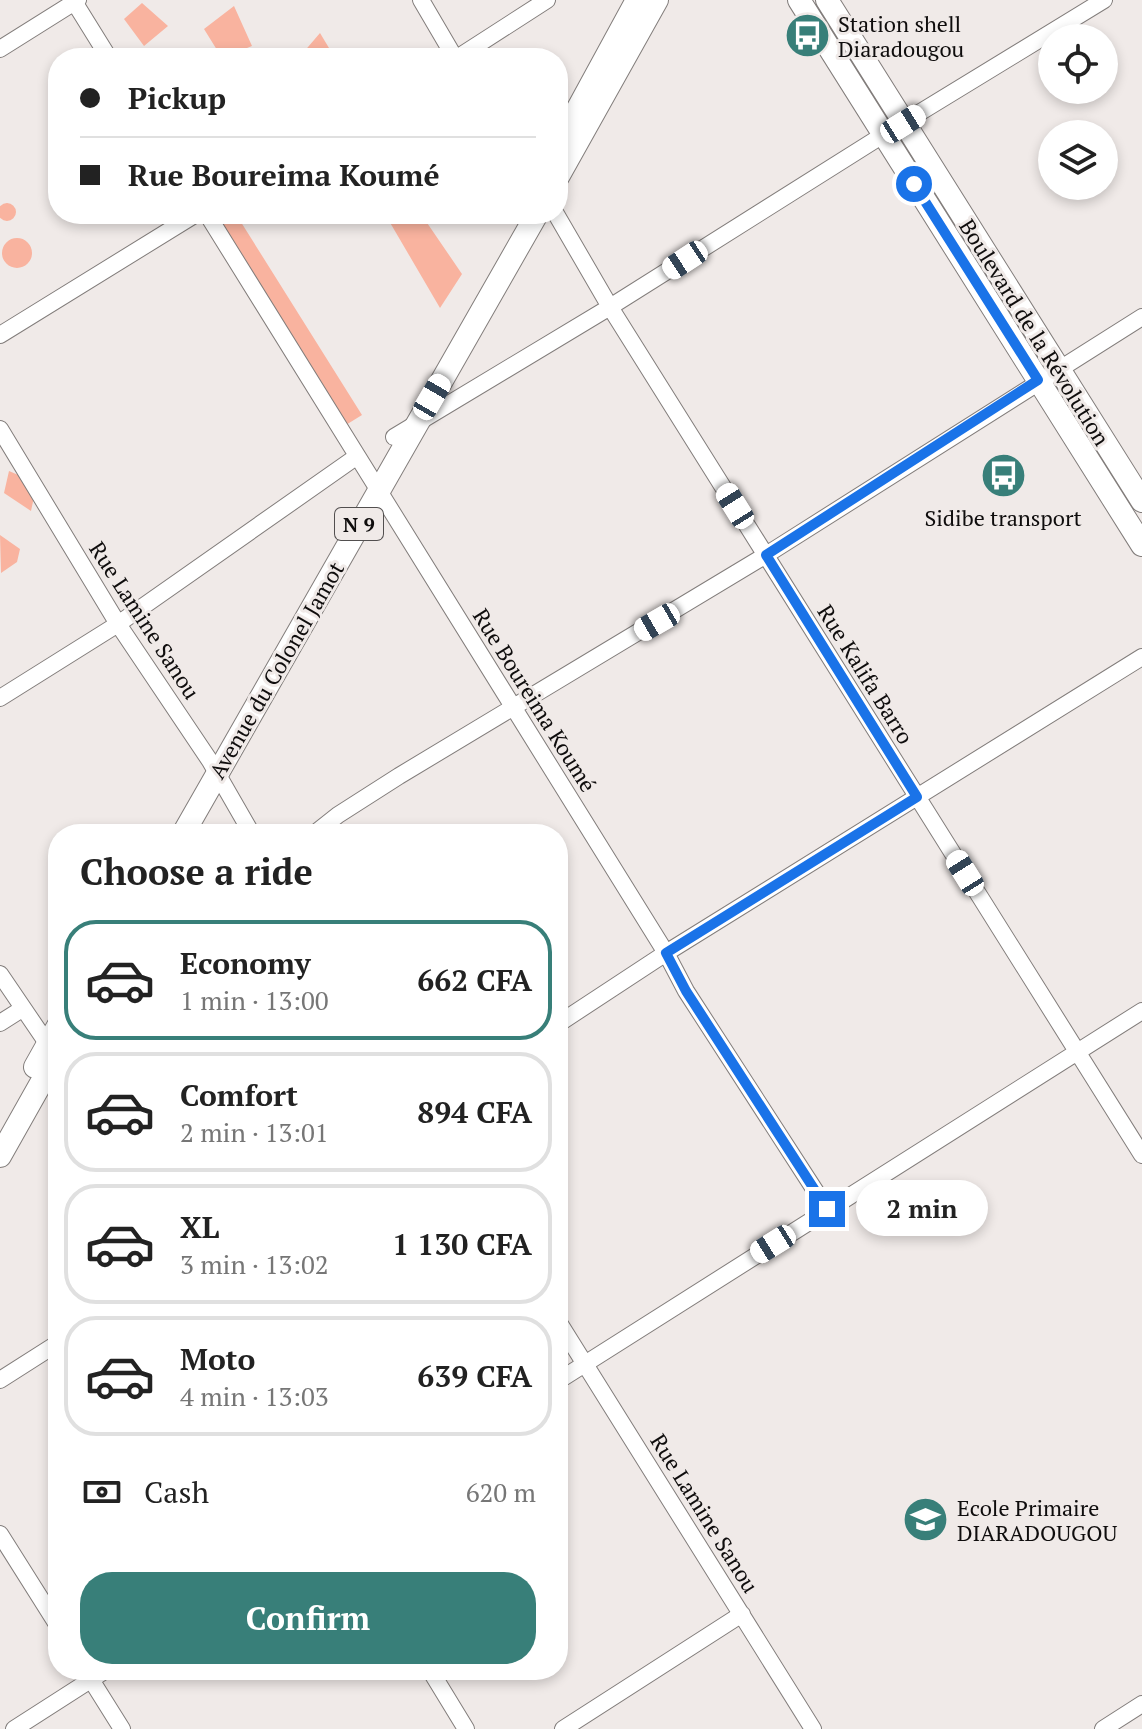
<!DOCTYPE html>
<meta charset="utf-8">
<style>
body{margin:0;font-family:"PT Serif",serif;background:#f2f2f2;color:#222;height:100vh;display:flex;flex-direction:column;font-size:30px;white-space:nowrap}
*{box-sizing:border-box;margin:0}
p{font-size:26px;color:#767676}
.icon{flex:none;width:44px;height:44px;fill:none;stroke:currentColor;stroke-width:2;stroke-linecap:round;stroke-linejoin:round}
.map{position:relative;flex:1;overflow:hidden}
.side{position:absolute;left:48px;top:824px;width:520px;height:856px;display:flex;flex-direction:column;background:#fff;border-radius:32px;box-shadow:0 4px 12px #0003}
.side>*{flex:none}
.top-card{position:absolute;left:48px;top:48px;width:520px;height:176px;border-radius:32px;box-shadow:0 4px 12px #0003;display:grid;align-content:center;height:176px;padding:0 32px;background:#fff}
.tools{position:absolute;left:1038px;top:24px;display:grid;gap:16px}
.tools a{display:grid;place-items:center;width:80px;height:80px;border-radius:50%;background:#fff;box-shadow:0 4px 12px #0003;font-size:40px}
.end{position:absolute;width:36px;height:36px;margin:-18px;border:10px solid #1a73e8;background:#fff;box-shadow:0 0 0 4px #fff}
.from{border-radius:50%}
.bubble{position:absolute;height:56px;border-radius:28px;background:#fff;box-shadow:0 4px 12px #0003;font-size:26px;font-weight:700;line-height:56px;text-align:center}
.car{position:absolute;width:24px;height:48px;margin:-24px -12px;border-radius:10px;box-shadow:0 0 6px 2px #0007;background:linear-gradient(#fff 24%,#345 0 40%,#fff 0 76%,#345 0 86%,#fff 0)}
.top-card b{display:flex;align-items:center;gap:28px;height:76px;font-size:30px}
.top-card b+b{border-top:2px solid #e0e0e0}
.top-card i{width:20px;height:20px;background:#222}
ul{padding:0;list-style:none}
li{display:flex;align-items:center;gap:24px;height:120px;margin:0 16px 12px;padding:0 16px;border:4px solid #e0e0e0;border-radius:32px}
li div{flex:1}
li b{display:block;font-size:30px}
li em{font-style:normal;font-weight:700}
li.selected{border-color:#387f79}
li>.icon{width:72px;height:72px;stroke-width:1.5}
h2{padding:0 32px;font-size:36px;line-height:96px}
.pay{display:flex;align-items:center;gap:20px;height:88px;padding:0 32px;font-size:30px}
.pay p{margin-inline-start:auto}
.primary-button{display:flex;gap:16px;margin-top:auto;padding:16px 32px}
.primary-button a{flex:1;height:92px;border-radius:32px;background:#387f79;color:#fff;font-size:32px;font-weight:700;line-height:92px;text-align:center}
.map>svg:first-child{display:block}
.green{fill:#f9b39f}
.lines{fill:none;stroke-linecap:round;stroke-linejoin:round}
.minor-casing{stroke:#827d7b;stroke-width:18}
.major-casing{stroke:#827d7b;stroke-width:24}
.minor{stroke:#fff;stroke-width:16}
.major{stroke:#fff;stroke-width:22}
.route{stroke:#1a73e8;stroke-width:10}
.labels{text-anchor:middle;dominant-baseline:central;stroke-width:6;stroke-linejoin:round;paint-order:stroke}
.shield{fill:#f0eae8;stroke:#524f4f;stroke-width:2}
.shield-label{font-size:20px;font-weight:bold;fill:#0f0d0d}
.poi-label{font-size:22px;fill:#0f0d0d;stroke:#f0eae8;text-anchor:start}
.street-label{font-size:22px;fill:#0f0d0d;stroke:#f0eae8}
</style>
<div class="map">
<svg width="1142" height="1729" viewBox="0 0 1142 1729">
<rect width="100%" height="100%" fill="#f0eae8"/>
<!-- green -->
<path class="green" d="M142,3L168,26L144,46L124,19Z
M234,6L252,46L222,58L204,29Z
M320,33L335,58H306L302,54Z
M-2 212a9 9 0 1 1 18 0a9 9 0 1 1-18 0Z
M212,214H244L239,219L362,415L341,428Z
M385,214H421L462,274L440,308Z
M2 253a15 15 0 1 1 30 0a15 15 0 1 1-30 0Z
M9,471L37,483L31,511L4,493Z
M0,535L20,549L17,562L1,573Z"/>
<g class="lines">
<defs>
<path id="minor" d="M73,0L109,58
M421,0L455,58
M0,49L78,0
M457,58L547,0
M207,214L666,953L686,991L827,1209
M556,214L610,307L1142,1155
M0,335L196,214
M0,429L118,624L210,761L252,834
M394,437L610,307L883,135L1104,0
M0,698L118,624L356,457
M314,834L338,815L399,776L766,555L1142,317
M0,974L53,1052
M0,1023L22,1009
M558,1024L666,953L1142,657
M558,1321L813,1729
M0,1380L58,1343
M558,1381L1142,1011
M0,1534L58,1626
M85,1670L122,1729
M430,1670L466,1729
M14,1729L106,1670
M563,1729L742,1614
M1103,1729L1142,1704"/>
<path id="major" d="M799,0L1142,545
M827,0L1142,501
M558,145L637,0
M558,177L657,0
M183,834L537,214
M35,1067L58,1026
M0,1156L58,1053"/>
</defs>
<!-- minor casing -->
<use href="#minor" class="minor-casing"/>
<!-- major casing -->
<use href="#major" class="major-casing"/>
<!-- minor -->
<use href="#minor" class="minor"/>
<!-- major -->
<use href="#major" class="major"/>
</g>
<g class="lines">
<!-- route -->
<path class="route" d="M827,1209L686,991L666,953L917,797L766,555L1038,380L914,184"/>
</g>
<!-- icons -->
<defs>
<symbol id="bus-disc" viewBox="-11 -11 22 22"><circle r="9.5" fill="#387f79" stroke="#f0eae8"/><path d="M-5-6H5V4H4V6H2V4H-2V6H-4V4H-5ZM-3.5-4V0h7V-4ZM-3.5 1.2v1.5H-2V1.2ZM2 1.2v1.5H3.5V1.2Z" fill="#fff"/></symbol>
<symbol id="school-disc" viewBox="-11 -11 22 22"><circle r="9.5" fill="#387f79" stroke="#f0eae8"/><path d="M0-5L7-2L0 1L-7-2ZM-4 1L0 2.5L4 1V4Q0 6-4 4Z" fill="#fff"/></symbol>
</defs>
<g fill-rule="evenodd">
<use href="#bus-disc" x="782" y="10" width="51" height="51"/>
<use href="#bus-disc" x="978" y="450" width="51" height="51"/>
<use href="#school-disc" x="900" y="1494" width="51" height="51"/>
</g>
<g class="labels">
<!-- shield labels -->
<rect class="shield" x="335" y="508" width="48" height="32" rx="6"/>
<g class="shield-label">
<text x="359" y="524">N 9</text>
</g>
<!-- poi labels -->
<g class="poi-label">
<text x="838" y="23">Station shell<tspan x="838" dy="25">Diaradougou</tspan></text>
<text x="1003" y="517" text-anchor="middle">Sidibe transport</text>
<text x="957" y="1507">Ecole Primaire<tspan x="957" dy="25">DIARADOUGOU</tspan></text>
</g>
<!-- street labels -->
<g class="street-label">
<text transform="translate(1035 332) rotate(58)">Boulevard de la Révolution</text>
<text transform="translate(145 620) rotate(57)">Rue Lamine Sanou</text>
<text transform="translate(276 670) rotate(-60)">Avenue du Colonel Jamot</text>
<text transform="translate(866 674) rotate(58)">Rue Kalifa Barro</text>
<text transform="translate(535 700) rotate(58)">Rue Boureima Koumé</text>
<text transform="translate(705 1513) rotate(58)">Rue Lamine Sanou</text>
</g>
</g>
</svg>
<div class="tools">
<a><svg class="icon" aria-label="locate" viewBox="0 0 24 24"><circle cx="12" cy="12" r="6"/><path d="M12 2v4M12 18v4M2 12h4M18 12h4"/></svg></a>
<a><svg class="icon" aria-label="layers" viewBox="0 0 24 24"><path d="M12 4l9 5-9 5-9-5zM3 14l9 5 9-5"/></svg></a>
</div>
<i class="end from" style="left:914px;top:184px"></i>
<i class="end" style="left:827px;top:1209px"></i>
<div class="bubble" style="left:856px;top:1180px;width:132px">2 min</div>
<i class="car" style="left:903px;top:124px;rotate:58deg"></i>
<i class="car" style="left:685px;top:260px;rotate:237deg"></i>
<i class="car" style="left:432px;top:397px;rotate:30deg"></i>
<i class="car" style="left:735px;top:506px;rotate:328deg"></i>
<i class="car" style="left:657px;top:622px;rotate:240deg"></i>
<i class="car" style="left:965px;top:873px;rotate:328deg"></i>
<i class="car" style="left:773px;top:1244px;rotate:238deg"></i>
<div class="top-card">
<b><i class="from"></i>Pickup</b>
<b><i></i>Rue Boureima Koumé</b>
</div>
<section class="side">
<h2>Choose a ride</h2>
<ul>
<li class="selected"><svg class="icon" aria-label="car" viewBox="0 0 24 24"><path d="M5 17H2v-5l4-1 3-4h7l3 4 3 1v5h-3M9 17h6M6 11h13"/><circle cx="7" cy="17" r="2"/><circle cx="17" cy="17" r="2"/></svg><div><b>Economy</b><p>1 min · 13:00</p></div><em>662 CFA</em></li>
<li><svg class="icon" aria-label="car" viewBox="0 0 24 24"><path d="M5 17H2v-5l4-1 3-4h7l3 4 3 1v5h-3M9 17h6M6 11h13"/><circle cx="7" cy="17" r="2"/><circle cx="17" cy="17" r="2"/></svg><div><b>Comfort</b><p>2 min · 13:01</p></div><em>894 CFA</em></li>
<li><svg class="icon" aria-label="car" viewBox="0 0 24 24"><path d="M5 17H2v-5l4-1 3-4h7l3 4 3 1v5h-3M9 17h6M6 11h13"/><circle cx="7" cy="17" r="2"/><circle cx="17" cy="17" r="2"/></svg><div><b>XL</b><p>3 min · 13:02</p></div><em>1 130 CFA</em></li>
<li><svg class="icon" aria-label="car" viewBox="0 0 24 24"><path d="M5 17H2v-5l4-1 3-4h7l3 4 3 1v5h-3M9 17h6M6 11h13"/><circle cx="7" cy="17" r="2"/><circle cx="17" cy="17" r="2"/></svg><div><b>Moto</b><p>4 min · 13:03</p></div><em>639 CFA</em></li>
</ul>
<div class="pay"><svg class="icon" aria-label="cash" viewBox="0 0 24 24"><path d="M3 7h18v10H3z"/><circle cx="12" cy="12" r="2"/></svg>Cash<p>620 m</p></div>
<div class="primary-button"><a>Confirm</a></div>
</section>
</div>
